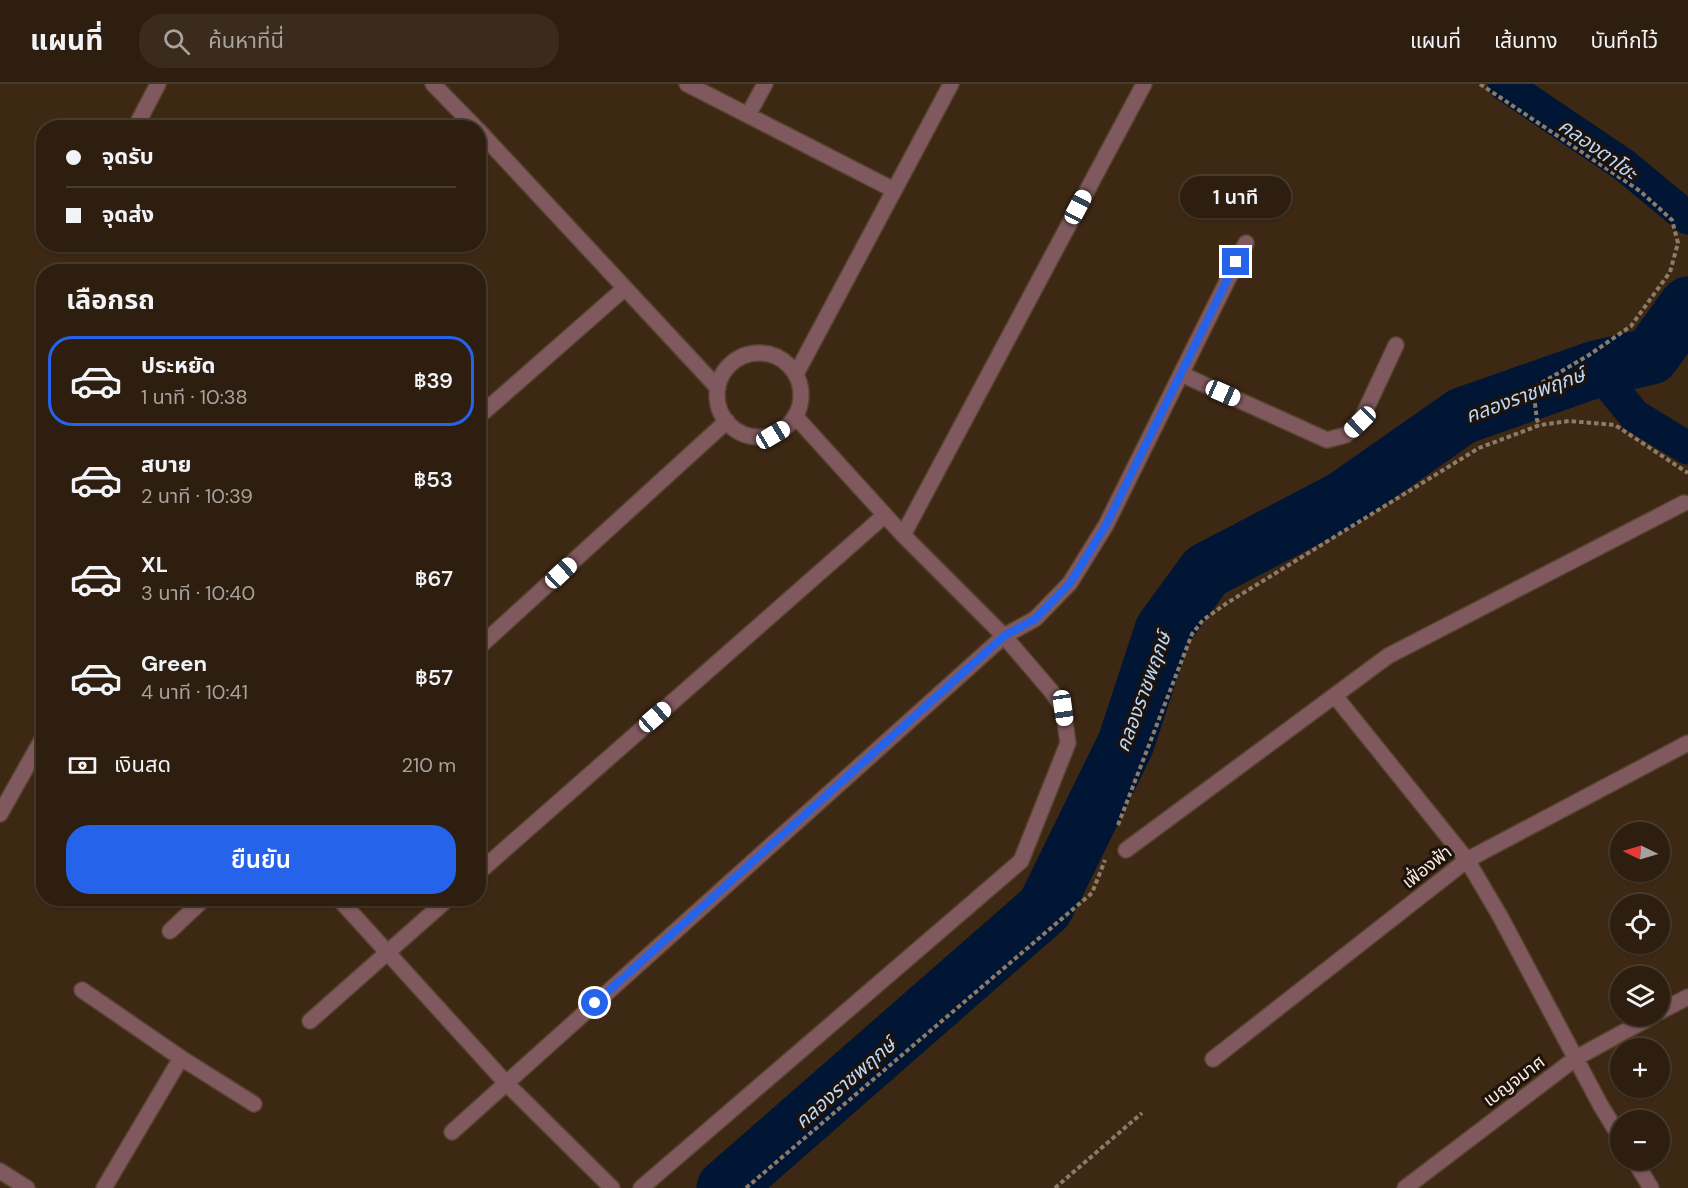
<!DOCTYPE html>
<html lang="th">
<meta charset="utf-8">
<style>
body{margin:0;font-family:"DM Sans","Noto Sans Thai",sans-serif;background:#3a2b1d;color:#f1f3f6;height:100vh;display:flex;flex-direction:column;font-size:22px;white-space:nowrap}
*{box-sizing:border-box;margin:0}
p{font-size:20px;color:#a7a29e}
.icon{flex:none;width:33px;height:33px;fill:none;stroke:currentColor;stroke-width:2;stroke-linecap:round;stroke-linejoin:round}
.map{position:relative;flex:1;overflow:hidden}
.panel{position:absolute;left:36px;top:180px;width:450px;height:642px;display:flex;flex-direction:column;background:#2e1e0f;border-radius:24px;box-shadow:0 2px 4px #0004,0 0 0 2px #493c2f}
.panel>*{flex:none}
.banner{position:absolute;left:36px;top:36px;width:450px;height:132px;border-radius:24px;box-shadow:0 2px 4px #0004,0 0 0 2px #493c2f;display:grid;align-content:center;height:132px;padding:0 30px;background:#2e1e0f}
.needle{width:39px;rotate:275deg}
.tools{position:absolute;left:1610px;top:738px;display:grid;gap:12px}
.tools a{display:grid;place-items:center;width:60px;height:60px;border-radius:50%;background:#2e1e0f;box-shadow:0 2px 4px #0004,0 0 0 2px #493c2f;font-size:30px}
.end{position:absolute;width:27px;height:27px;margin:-14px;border:8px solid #2563eb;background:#fff;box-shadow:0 0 0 3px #fff}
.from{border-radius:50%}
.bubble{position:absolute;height:42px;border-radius:21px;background:#2e1e0f;box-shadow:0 2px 4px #0004,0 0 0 2px #493c2f;font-size:20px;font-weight:600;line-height:42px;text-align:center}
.car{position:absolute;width:18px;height:36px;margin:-18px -9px;border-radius:8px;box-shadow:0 0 4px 2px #0007;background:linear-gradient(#fff 24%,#345 0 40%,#fff 0 76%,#345 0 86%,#fff 0)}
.banner b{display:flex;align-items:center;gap:21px;height:57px;font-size:22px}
.banner b+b{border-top:2px solid #493c2f}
.banner i{width:15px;height:15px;background:#f1f3f6}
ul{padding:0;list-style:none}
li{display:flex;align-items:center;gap:18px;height:90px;margin:0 12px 9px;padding:0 18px;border:3px solid transparent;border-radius:24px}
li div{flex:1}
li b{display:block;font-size:22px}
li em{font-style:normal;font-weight:600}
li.active{border-color:#2563eb}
li>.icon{width:54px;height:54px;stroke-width:1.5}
h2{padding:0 30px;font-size:27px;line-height:72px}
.pay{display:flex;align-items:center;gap:15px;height:66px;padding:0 30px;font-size:22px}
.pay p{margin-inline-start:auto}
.cta{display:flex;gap:12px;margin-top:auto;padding:12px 30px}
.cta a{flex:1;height:69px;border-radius:24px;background:#2563eb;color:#fff;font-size:24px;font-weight:600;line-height:69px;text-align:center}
header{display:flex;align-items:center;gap:36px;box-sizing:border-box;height:84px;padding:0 30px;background:#2e1e0f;border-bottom:2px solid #493c2f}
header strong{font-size:28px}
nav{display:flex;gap:33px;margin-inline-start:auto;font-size:21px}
.search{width:420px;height:54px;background:#3a2b1d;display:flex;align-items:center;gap:15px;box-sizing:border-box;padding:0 21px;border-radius:24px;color:#a7a29e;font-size:22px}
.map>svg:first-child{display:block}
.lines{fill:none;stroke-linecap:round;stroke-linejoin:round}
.canal{stroke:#001634;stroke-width:33}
.river{stroke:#001634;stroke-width:57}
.minor-casing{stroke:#574330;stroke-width:18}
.path{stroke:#8d7b6a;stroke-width:4;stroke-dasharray:4.5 3;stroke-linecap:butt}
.minor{stroke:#80595e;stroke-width:15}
.route{stroke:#2563eb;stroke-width:8}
.labels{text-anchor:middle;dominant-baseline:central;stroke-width:6;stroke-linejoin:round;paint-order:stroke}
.street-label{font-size:18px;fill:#f9ebdf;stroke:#1d130b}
.water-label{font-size:20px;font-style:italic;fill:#bad8fa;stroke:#1d130b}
</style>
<header>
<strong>แผนที่</strong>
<div class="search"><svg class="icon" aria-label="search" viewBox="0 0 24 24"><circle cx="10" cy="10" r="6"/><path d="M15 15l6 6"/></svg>ค้นหาที่นี่</div>
<nav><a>แผนที่</a><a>เส้นทาง</a><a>บันทึกไว้</a></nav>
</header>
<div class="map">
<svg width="1688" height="1104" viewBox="0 0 1688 1104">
<rect width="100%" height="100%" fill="#3d2814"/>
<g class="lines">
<!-- canal -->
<path class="canal" d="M1504,0L1624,81L1688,134
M1596,285L1635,332L1688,364"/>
<!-- river -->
<path class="river" d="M725,1104L1045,824L1126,659L1163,546L1206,487L1342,416L1462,332L1596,285L1651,272L1688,221"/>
<defs>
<path id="minor" d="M433,0L476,44
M687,0L894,106
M748,31L765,0
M135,44L158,0
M478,46L718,304
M717 311a42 42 0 1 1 84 0a42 42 0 1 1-84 0Z
M796,290L951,0
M1181,290L1327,356L1346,351L1360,338L1396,261
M478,333L625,204
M903,451L1144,0
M478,564L727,337
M1335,612L1467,776L1500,832L1601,1022L1620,1053
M0,730L44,652
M1126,766L1388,572L1684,419
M478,789L885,431
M338,814L506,999L612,1104
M170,847L205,814
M82,906L181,974
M1659,928L1688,913
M310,937L449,814
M1213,975L1467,776L1688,659
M452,1048L1004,552L1035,535L1070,499L1106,441L1246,159
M1634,1076L1651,1104
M0,1087L27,1104
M104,1104L181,974L254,1020
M641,1104L1021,777L1068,659L1063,624L1052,608L1004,552L903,451L795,332
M1405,1104L1576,974L1653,932"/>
</defs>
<!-- minor casing -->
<use href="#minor" class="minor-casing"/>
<!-- path -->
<path class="path" d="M1480,0L1640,107L1672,136L1678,159L1670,188L1631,242L1589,271L1533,304L1537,336L1540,341
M1118,741L1192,550L1203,536L1227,519L1479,364L1540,341L1569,337L1615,341L1688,389
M746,1104L1092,809L1105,776
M1055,1104L1142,1029"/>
<!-- minor -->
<use href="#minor" class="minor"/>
</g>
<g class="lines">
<!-- route -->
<path class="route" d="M595,919L1004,552L1035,535L1070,499L1082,480L1106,441L1236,178"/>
</g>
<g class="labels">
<!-- street labels -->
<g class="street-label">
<text transform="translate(1427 783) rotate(-38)">เฟื่องฟ้า</text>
<text transform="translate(1514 997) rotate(-37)">เบญจมาศ</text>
</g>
<!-- water labels -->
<g class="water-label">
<text transform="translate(1598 65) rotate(35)">คลองตาโซะ</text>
<text transform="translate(1525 311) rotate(-20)">คลองราชพฤกษ์</text>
<text transform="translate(1143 608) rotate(-70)">คลองราชพฤกษ์</text>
<text transform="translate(845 999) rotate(-41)">คลองราชพฤกษ์</text>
</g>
</g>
</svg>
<div class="tools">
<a><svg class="needle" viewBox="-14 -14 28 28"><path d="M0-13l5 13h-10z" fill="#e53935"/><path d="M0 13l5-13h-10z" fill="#a7a29e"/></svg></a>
<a><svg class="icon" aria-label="locate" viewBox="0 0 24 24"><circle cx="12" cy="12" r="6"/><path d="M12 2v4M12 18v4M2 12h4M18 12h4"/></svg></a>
<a><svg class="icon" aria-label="layers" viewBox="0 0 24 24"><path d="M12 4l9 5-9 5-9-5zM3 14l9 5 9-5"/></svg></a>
<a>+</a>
<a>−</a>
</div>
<i class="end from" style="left:595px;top:919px"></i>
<i class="end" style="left:1236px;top:178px"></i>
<div class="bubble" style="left:1180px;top:92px;width:111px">1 นาที</div>
<i class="car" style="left:1078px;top:123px;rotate:28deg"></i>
<i class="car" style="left:1223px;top:309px;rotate:114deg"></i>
<i class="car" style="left:1360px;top:338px;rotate:226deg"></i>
<i class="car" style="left:773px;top:351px;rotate:59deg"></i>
<i class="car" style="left:561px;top:489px;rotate:47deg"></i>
<i class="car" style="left:1063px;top:624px;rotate:172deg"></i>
<i class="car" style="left:655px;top:633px;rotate:49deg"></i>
<div class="banner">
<b><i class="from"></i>จุดรับ</b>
<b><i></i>จุดส่ง</b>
</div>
<section class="panel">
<h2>เลือกรถ</h2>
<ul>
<li class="active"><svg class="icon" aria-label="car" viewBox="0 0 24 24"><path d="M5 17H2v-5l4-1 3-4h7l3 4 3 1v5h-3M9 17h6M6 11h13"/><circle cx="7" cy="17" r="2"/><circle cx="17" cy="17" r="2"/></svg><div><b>ประหยัด</b><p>1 นาที · 10:38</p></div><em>฿39</em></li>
<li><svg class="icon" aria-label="car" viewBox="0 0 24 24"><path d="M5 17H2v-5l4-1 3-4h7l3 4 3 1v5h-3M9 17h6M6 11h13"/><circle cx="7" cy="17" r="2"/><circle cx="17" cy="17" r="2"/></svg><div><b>สบาย</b><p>2 นาที · 10:39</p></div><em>฿53</em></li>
<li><svg class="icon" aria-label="car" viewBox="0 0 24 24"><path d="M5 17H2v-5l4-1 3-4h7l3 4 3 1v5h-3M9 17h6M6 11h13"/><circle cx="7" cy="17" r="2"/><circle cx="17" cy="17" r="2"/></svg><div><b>XL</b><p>3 นาที · 10:40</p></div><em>฿67</em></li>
<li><svg class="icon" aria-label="car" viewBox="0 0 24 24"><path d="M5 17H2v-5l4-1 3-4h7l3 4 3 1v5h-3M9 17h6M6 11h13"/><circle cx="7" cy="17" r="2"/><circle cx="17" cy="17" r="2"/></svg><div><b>Green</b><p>4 นาที · 10:41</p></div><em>฿57</em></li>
</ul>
<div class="pay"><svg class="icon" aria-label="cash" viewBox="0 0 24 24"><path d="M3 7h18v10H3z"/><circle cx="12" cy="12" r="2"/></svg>เงินสด<p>210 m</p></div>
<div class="cta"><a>ยืนยัน</a></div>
</section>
</div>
